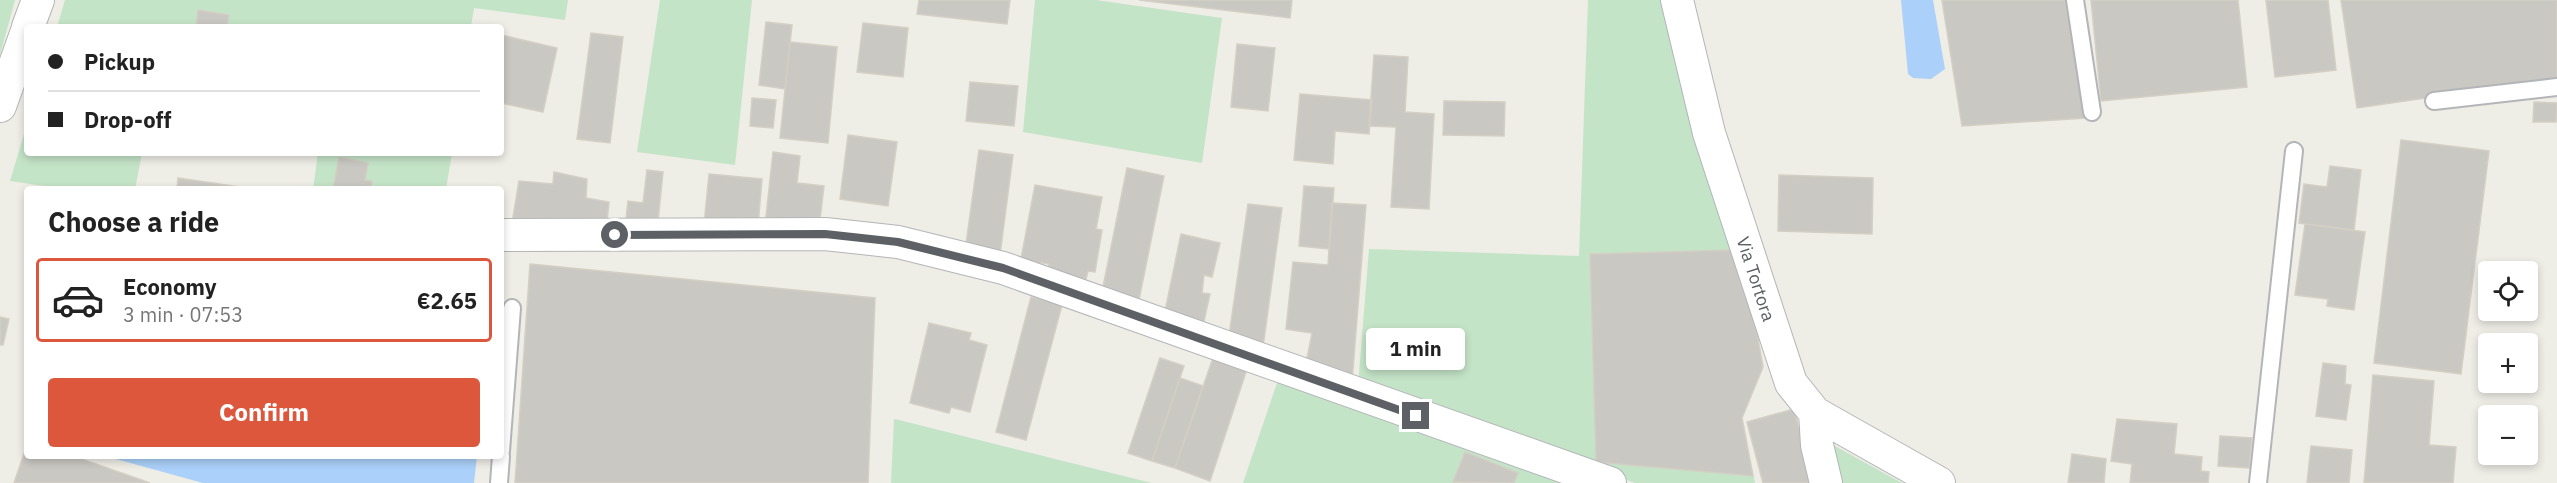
<!DOCTYPE html>
<meta charset="utf-8">
<style>
body{margin:0;font-family:"IBM Plex Sans",sans-serif;background:#f6f6f6;color:#222;height:100vh;display:flex;flex-direction:column;font-size:22px;white-space:nowrap}
*{box-sizing:border-box;margin:0}
p{font-size:20px;color:#767676}
.icon{flex:none;width:33px;height:33px;fill:none;stroke:currentColor;stroke-width:2;stroke-linecap:round;stroke-linejoin:round}
.map{position:relative;flex:1;overflow:hidden}
.side{position:absolute;left:24px;top:186px;width:480px;height:273px;display:flex;flex-direction:column;background:#fff;border-radius:6px;box-shadow:0 3px 9px #0003}
.side>*{flex:none}
.hud{position:absolute;left:24px;top:24px;width:480px;height:132px;border-radius:6px;box-shadow:0 3px 9px #0003;display:grid;align-content:center;height:132px;padding:0 24px;background:#fff}
.controls{position:absolute;left:2478px;top:261px;display:grid;gap:12px}
.controls a{display:grid;place-items:center;width:60px;height:60px;border-radius:6px;background:#fff;box-shadow:0 3px 9px #0003;font-size:30px}
.end{position:absolute;width:27px;height:27px;margin:-14px;border:8px solid #5d6065;background:#fff;box-shadow:0 0 0 3px #fff}
.from{border-radius:50%}
.bubble{position:absolute;height:42px;border-radius:6px;background:#fff;box-shadow:0 3px 9px #0003;font-size:20px;font-weight:700;line-height:42px;text-align:center}
.hud b{display:flex;align-items:center;gap:21px;height:57px;font-size:22px}
.hud b+b{border-top:2px solid #e0e0e0}
.hud i{width:15px;height:15px;background:#222}
ul{padding:0;list-style:none}
li{display:flex;align-items:center;gap:18px;height:84px;margin:0 12px 9px;padding:0 12px;border:3px solid #e0e0e0;border-radius:6px}
li div{flex:1}
li b{display:block;font-size:22px}
li em{font-style:normal;font-weight:700}
li.on{border-color:#dd573d}
li>.icon{width:54px;height:54px;stroke-width:1.5}
h2{padding:0 24px;font-size:27px;line-height:72px}
.primary-button{display:flex;gap:12px;margin-top:auto;padding:12px 24px}
.primary-button a{flex:1;height:69px;border-radius:6px;background:#dd573d;color:#fff;font-size:24px;font-weight:700;line-height:69px;text-align:center}
.map>svg:first-child{display:block}
.green{fill:#c4e4c7}
.water{fill:#abd0f9}
.building{fill:#cac8c2;stroke:#d3cfc4;stroke-width:1.5}
.lines{fill:none;stroke-linecap:round;stroke-linejoin:round}
.lane-casing{stroke:#b3b5b9;stroke-width:20}
.street-casing{stroke:#b3b5b9;stroke-width:34}
.lane{stroke:#fff;stroke-width:16}
.street{stroke:#fff;stroke-width:32}
.route{stroke:#5d6065;stroke-width:8}
.labels{text-anchor:middle;dominant-baseline:central;stroke-width:5;stroke-linejoin:round;paint-order:stroke}
.street-label{font-size:18px;fill:#5d6065;stroke:#fff}
</style>
<div class="map">
<svg width="2557" height="483" viewBox="0 0 2557 483">
<rect width="100%" height="100%" fill="#eeede6"/>
<!-- green -->
<path class="green" d="M0,0H15L0,55Z
M65,0H568L565,20L474,8L471,27H57Z
M660,0H752L735,165L637,152Z
M1035,0H1096L1222,18L1202,163L1023,132Z
M1588,0H1668L1757,333L1763,367L1742,418L1755,483H1635L1358,386L1369,249L1579,256Z
M27,124V153H142L135,189H65L10,181Z
M318,153H452L446,189H313Z
M1278,380L1573,483H1243Z
M894,419H895L1152,483H891Z
M1824,440L1902,483H1836Z"/>
<!-- water -->
<path class="water" d="M1901,0H1933L1945,69L1931,79L1913,78L1908,74Z
M105,456H477L474,483H203Z"/>
<!-- building -->
<path class="building" d="M919,0H1010L1007,24L917,14Z
M1139,0H1292L1290,18Z
M1942,0H2065L2086,118L1962,126Z
M2091,0H2238L2247,87L2101,101Z
M2266,0H2328L2336,70L2275,77Z
M2341,0H2557V79L2357,108Z
M198,10L229,15L227,27H196Z
M766,22L792,25L785,89L759,85Z
M863,23L908,28L903,77L857,72Z
M591,33L623,37L610,143L577,139Z
M501,35L557,48L543,112L501,103Z
M790,42L837,47L828,143L780,138Z
M1237,44L1275,48L1268,111L1231,107Z
M1374,55L1408,57L1405,112L1434,114L1429,209L1391,207L1396,127L1369,126Z
M970,82L1018,86L1014,126L966,121Z
M1300,94L1372,100L1369,134L1335,131L1333,164L1294,160Z
M752,98L776,100L773,128L750,126Z
M1444,101L1505,102L1504,136L1443,135Z
M2534,102L2557,103L2556,122H2533Z
M848,135L897,142L888,206L840,199Z
M2401,140L2489,151L2461,374L2374,363Z
M979,150L1013,155L1000,255L965,251Z
M773,152L800,156L797,183L824,186L819,228L765,226Z
M339,157L368,163L365,180L372,181L371,189H333Z
M2330,166L2361,170L2354,230L2299,223L2304,184L2327,187Z
M1127,168L1164,176L1139,300L1102,292Z
M647,170L663,172L657,231L625,228L628,201L643,203Z
M554,172L587,179L586,198L609,202L606,230L512,223L519,181L553,184Z
M709,174L762,179L758,226L704,225Z
M1779,175L1873,178L1872,234L1778,231Z
M178,178L239,187V189H177Z
M1035,185L1102,197L1096,229L1102,230L1095,272L1088,271L1086,279L1048,272L1049,264L1021,259Z
M1304,186L1334,188L1329,249L1299,246Z
M1332,203L1366,205L1352,382L1305,369L1312,333L1286,329L1293,262L1328,265Z
M1248,204L1282,208L1263,347L1228,343Z
M2305,224L2365,232L2354,310L2327,306L2328,299L2295,295Z
M1181,234L1220,243L1212,277L1204,275L1202,293L1210,294L1202,330L1164,316Z
M1734,250L1757,333L1763,367L1742,418L1753,476L1596,462L1590,254Z
M530,264L875,298L868,483H515Z
M1031,297L1062,305L1026,440L996,432Z
M0,317L9,319L3,345H0Z
M929,323L971,333L969,340L987,345L970,412L951,407L949,413L910,403Z
M1160,358L1184,366L1152,461L1128,453Z
M1213,358L1247,369L1210,481L1175,468Z
M2323,363L2346,366L2345,384L2351,385L2346,420L2316,416Z
M2373,375L2434,381L2429,445L2456,447L2453,483H2364Z
M1180,378L1203,386L1175,468L1152,461Z
M1794,409L1813,483H1763L1747,422Z
M2117,419L2177,424L2174,454L2202,457L2201,471L2209,472L2208,483H2130L2132,464L2111,461Z
M2220,436L2252,438L2249,468L2218,466Z
M27,445V456H73L150,483H14Z
M2311,446L2352,450L2349,483H2307Z
M1465,452L1518,473L1514,483L1453,482Z
M2072,454L2106,459L2104,483H2068Z"/>
<g class="lines">
<defs>
<path id="lane" d="M2075,0L2092,112
M2434,101L2557,87
M501,451L512,308
M499,483L501,456
M2258,483L2294,151"/>
<path id="street" d="M1677,0L1709,133L1791,383L1815,413L1939,483
M28,27L38,0
M0,106L27,31
M501,235L825,234L898,242L1003,268L1610,483
M1815,413L1817,445L1826,483"/>
</defs>
<!-- lane casing -->
<use href="#lane" class="lane-casing"/>
<!-- street casing -->
<use href="#street" class="street-casing"/>
<!-- lane -->
<use href="#lane" class="lane"/>
<!-- street -->
<use href="#street" class="street"/>
</g>
<g class="lines">
<!-- route -->
<path class="route" d="M615,235L825,234L898,242L1003,268L1416,416"/>
</g>
<g class="labels">
<!-- street labels -->
<g class="street-label">
<text transform="translate(1756 279) rotate(72)">Via Tortora</text>
</g>
</g>
</svg>
<div class="controls">
<a><svg class="icon" aria-label="locate" viewBox="0 0 24 24"><circle cx="12" cy="12" r="6"/><path d="M12 2v4M12 18v4M2 12h4M18 12h4"/></svg></a>
<a>+</a>
<a>−</a>
</div>
<i class="end from" style="left:615px;top:235px"></i>
<i class="end" style="left:1416px;top:416px"></i>
<div class="bubble" style="left:1366px;top:328px;width:99px">1 min</div>
<div class="hud">
<b><i class="from"></i>Pickup</b>
<b><i></i>Drop-off</b>
</div>
<section class="side">
<h2>Choose a ride</h2>
<ul>
<li class="on"><svg class="icon" aria-label="car" viewBox="0 0 24 24"><path d="M5 17H2v-5l4-1 3-4h7l3 4 3 1v5h-3M9 17h6M6 11h13"/><circle cx="7" cy="17" r="2"/><circle cx="17" cy="17" r="2"/></svg><div><b>Economy</b><p>3 min · 07:53</p></div><em>€2.65</em></li>
</ul>
<div class="primary-button"><a>Confirm</a></div>
</section>
</div>
